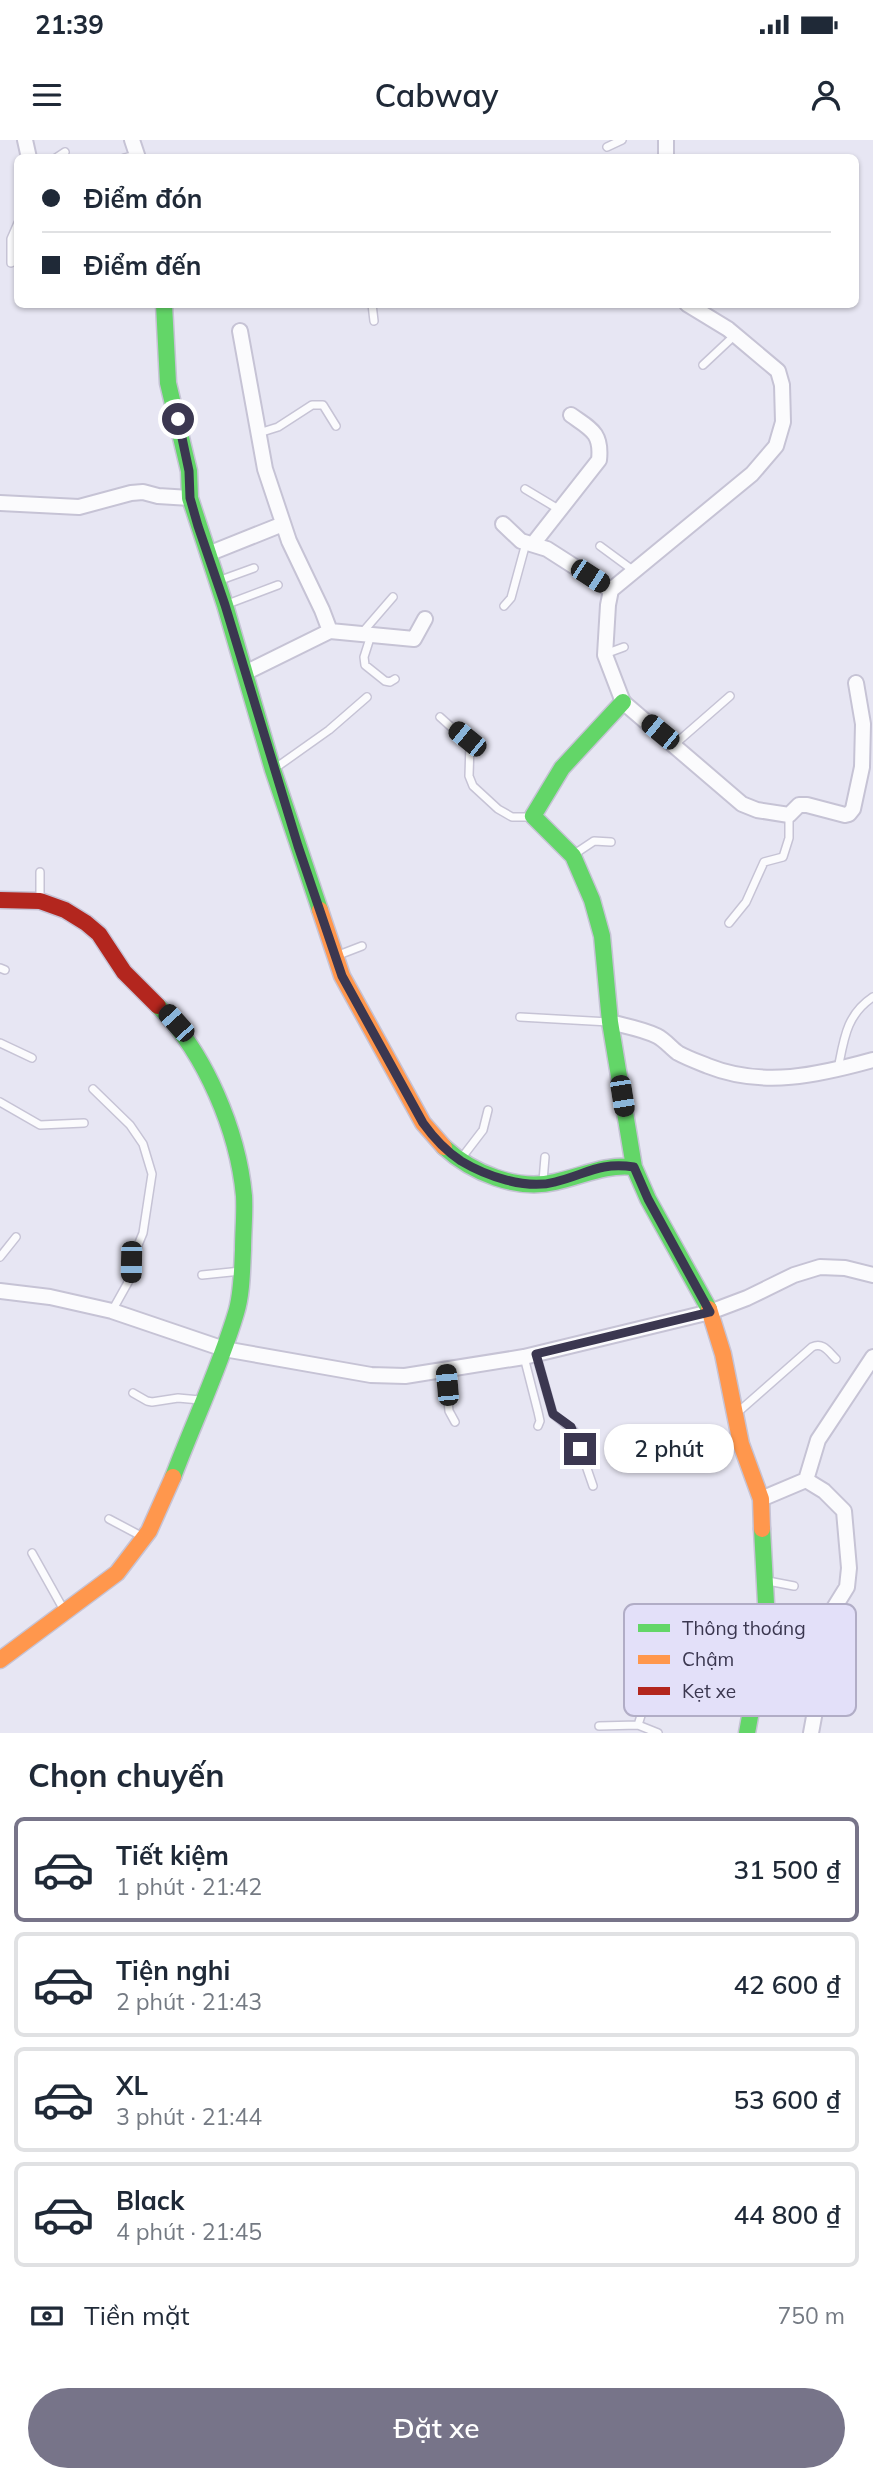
<!DOCTYPE html>
<html lang="vi">
<meta charset="utf-8">
<style>
body{margin:0;font-family:Mulish,sans-serif;background:#f6f6f7;color:#1f2937;height:100vh;display:flex;flex-direction:column;font-size:26px;white-space:nowrap}
*{box-sizing:border-box;margin:0}
p{font-size:23px;color:#747a83}
.icon{flex:none;width:38px;height:38px;fill:none;stroke:currentColor;stroke-width:2;stroke-linecap:round;stroke-linejoin:round}
.map{position:relative;height:1593px;overflow:hidden}
.panel{display:flex;flex-direction:column;background:#fff;flex:1}
.panel>*{flex:none}
.guide{position:absolute;left:14px;top:14px;width:845px;height:154px;border-radius:10px;box-shadow:0 2px 5px #0004;display:grid;align-content:center;height:154px;padding:0 28px;background:#fff}
.end{position:absolute;width:32px;height:32px;margin:-16px;border:9px solid #3b3750;background:#fff;box-shadow:0 0 0 4px #fff}
.from{border-radius:50%}
.bubble{position:absolute;height:49px;border-radius:24px;background:#fff;box-shadow:0 2px 5px #0004;font-size:23px;font-weight:600;line-height:49px;text-align:center}
.car{position:absolute;width:21px;height:42px;margin:-21px -10px;border-radius:9px;box-shadow:0 0 5px 2px #0007;background:linear-gradient(#222 24%,#8ab4d8 0 40%,#222 0 76%,#8ab4d8 0 86%,#222 0)}
.guide b{display:flex;align-items:center;gap:24px;height:66px;font-size:26px}
.guide b+b{border-top:2px solid #e0e1e3}
.guide i{width:18px;height:18px;background:#1f2937}
ul{padding:0;list-style:none}
li{display:flex;align-items:center;gap:21px;height:105px;margin:0 14px 10px;padding:0 14px;border:4px solid #e0e1e3;border-radius:10px}
li div{flex:1}
li b{display:block;font-size:26px}
li em{font-style:normal;font-weight:600}
li.on{border-color:#777489}
li>.icon{width:63px;height:63px;stroke-width:1.5}
h2{padding:0 28px;font-size:32px;line-height:84px}
.pay{display:flex;align-items:center;gap:18px;height:77px;padding:0 28px;font-size:26px}
.pay p{margin-inline-start:auto}
.action{display:flex;gap:14px;margin-top:auto;padding:14px 28px}
.action a{flex:1;height:80px;border-radius:42px;background:#777489;color:#fff;font-size:28px;font-weight:600;line-height:80px;text-align:center}
.status{display:flex;justify-content:space-between;align-items:center;height:49px;padding:0 35px;background:#fff;direction:ltr}
.status svg{height:19px;fill:currentColor}
header{display:flex;justify-content:space-between;align-items:center;height:91px;padding:0 28px;background:#fff;font-size:32px;font-weight:600}
.map>svg:first-child{display:block}
.lines{fill:none;stroke-linecap:round;stroke-linejoin:round}
.lane-casing{stroke:#c6c3d5;stroke-width:10}
.street-casing{stroke:#c6c3d5;stroke-width:18}
.fast-casing{stroke:#c6c3d5;stroke-width:19}
.slow-casing{stroke:#c6c3d5;stroke-width:19}
.jam-casing{stroke:#c6c3d5;stroke-width:19}
.lane{stroke:#fbfbfd;stroke-width:7}
.street{stroke:#fbfbfd;stroke-width:14}
.fast{stroke:#63d668;stroke-width:16}
.slow{stroke:#ff974d;stroke-width:16}
.jam{stroke:#b3261e;stroke-width:16}
.route{stroke:#3b3750;stroke-width:9}
.key{fill:#e3e0f9;stroke:#b1adc6;stroke-width:2}
.key-label{font-size:19px;fill:#3b3750}
</style>
<div class="status"><b>21:39</b><svg viewBox="0 0 49 12"><path d="M0 12V9h3v3zM5 12V6h3v6zM10 12V3h3v9zM15 12V0h3v12zM26 1h20v11H26zM47 4h2v5h-2z"/></svg></div>
<header><svg class="icon" aria-label="menu" viewBox="0 0 24 24"><path d="M4 6h16M4 12h16M4 18h16"/></svg>Cabway<svg class="icon" aria-label="person" viewBox="0 0 24 24"><circle cx="12" cy="8" r="4"/><path d="M4 21q1-7 8-7t8 7"/></svg></header>
<div class="map">
<svg width="873" height="1593" viewBox="0 0 873 1593">
<rect width="100%" height="100%" fill="#e7e6f3"/>
<g class="lines">
<defs>
<path id="lane" d="M607,7L622,0
M56,18L65,12
M124,18L137,15
M11,123V99L18,83
M372,164L374,181
M703,225L735,195
M259,293L278,287L312,265H323L336,286
M525,349L560,370
M600,406L634,431
M218,441L254,428
M225,465L278,445
M504,466L511,458L526,403
M361,494L393,457
M371,495L364,517L365,525L385,541L390,542L395,539
M605,514L624,507
M440,577L470,604L469,636L473,646L498,669L512,677H530
M675,604L730,556
M274,629L329,590L367,557
M573,715L594,701L611,702
M40,732V760
M729,783L746,762L764,722L783,717L789,698V675
M336,816L362,806
M0,828L5,830
M520,877L609,882
M0,903L32,918
M838,929C844,899 846,875 873,857
M93,949L130,985L143,1004L152,1034L143,1093L131,1122V1137L112,1171
M0,962L40,985L84,983
M460,1020L483,990L488,970
M543,1041L545,1017
M0,1117L16,1097
M202,1135L241,1131
M536,1214L553,1274L574,1291L593,1346
M524,1217L538,1272L540,1281L538,1286
M445,1230L449,1271L455,1282
M133,1253L147,1261L152,1262L178,1258L200,1260
M737,1273L812,1207C823,1202 828,1211 836,1219
M109,1379L143,1397
M32,1413L65,1472
M768,1441L794,1446
M638,1585L644,1566
M599,1586L638,1585L658,1593"/>
<path id="street" d="M25,0L29,18
M132,0L138,18
M666,18V0
M687,164L728,189L778,231L782,245L783,282L776,306L752,334L611,450L608,465L605,515L623,562L742,664L757,670L789,675L799,665H807L845,675L849,674L853,669L862,627L863,584L856,543
M240,191L265,329L289,401L322,470L330,491
M0,363L79,367L131,353L143,352L158,356L190,358
M503,384L521,401L547,409L611,450
M533,404L599,320C602,293 591,289 571,275
M208,414L283,384
M245,533L330,491L414,499L425,479
M610,882C625,886 643,889 657,896C665,900 671,908 678,913C687,918 698,922 708,926C763,948 819,935 873,920
M0,1151L50,1157L112,1171L224,1209L371,1235L405,1236L524,1217L710,1172L747,1158L794,1135L820,1127L845,1128L873,1135
M806,1340L824,1351L844,1371L849,1428L847,1447L834,1468L811,1593
M761,1359L806,1340L818,1300L873,1217"/>
<path id="fast" d="M164,164L168,243L189,331L190,358L225,465L273,630L320,770
M623,562L562,628L533,676L573,716L592,760L602,796L610,882L634,1027L648,1059L709,1169
M158,866C205,912 238,991 244,1056C245,1074 243,1092 243,1110C242,1130 242,1154 236,1173C220,1227 193,1284 173,1337
M444,1007C472,1033 517,1051 555,1042C583,1036 604,1024 634,1027
M747,1593L767,1482L762,1389"/>
<path id="slow" d="M320,770L342,836L423,983L444,1007
M709,1169L723,1214L741,1304L761,1359L762,1389
M0,1520L117,1433L149,1391L173,1337"/>
<path id="jam" d="M0,760L40,761L65,770L86,783L99,794L124,832L158,866"/>
</defs>
<!-- lane casing -->
<use href="#lane" class="lane-casing"/>
<!-- street casing -->
<use href="#street" class="street-casing"/>
<!-- fast casing -->
<use href="#fast" class="fast-casing"/>
<!-- slow casing -->
<use href="#slow" class="slow-casing"/>
<!-- jam casing -->
<use href="#jam" class="jam-casing"/>
<!-- lane -->
<use href="#lane" class="lane"/>
<!-- street -->
<use href="#street" class="street"/>
<!-- fast -->
<use href="#fast" class="fast"/>
<!-- slow -->
<use href="#slow" class="slow"/>
<!-- jam -->
<use href="#jam" class="jam"/>
</g>
<g class="lines">
<!-- route -->
<path class="route" d="M178,279L189,331L190,358L198,386L225,465L298,706L342,836L423,983C433,997 446,1011 461,1021C486,1036 526,1050 555,1042C587,1034 599,1022 634,1027L648,1059L710,1172L536,1214L553,1274L571,1287L580,1309"/>
</g>
<!-- legend -->
<rect x="624" y="1464" width="232" height="112" rx="10" class="key"/>
<rect x="638" y="1484" width="32" height="8" fill="#63d668"/>
<rect x="638" y="1515" width="32" height="9" fill="#ff974d"/>
<rect x="638" y="1547" width="32" height="8" fill="#b3261e"/>
<g class="key-label">
<text x="682" y="1495">Thông thoáng</text>
<text x="682" y="1526">Chậm</text>
<text x="682" y="1558">Kẹt xe</text>
</g>
</svg>
<i class="end from" style="left:178px;top:279px"></i>
<i class="end" style="left:580px;top:1309px"></i>
<div class="bubble" style="left:604px;top:1284px;width:130px">2 phút</div>
<i class="car" style="left:590px;top:436px;rotate:123deg"></i>
<i class="car" style="left:660px;top:592px;rotate:309deg"></i>
<i class="car" style="left:467px;top:599px;rotate:309deg"></i>
<i class="car" style="left:176px;top:883px;rotate:318deg"></i>
<i class="car" style="left:622px;top:956px;rotate:171deg"></i>
<i class="car" style="left:131px;top:1122px;rotate:181deg"></i>
<i class="car" style="left:447px;top:1245px;rotate:355deg"></i>
<div class="guide">
<b><i class="from"></i>Điểm đón</b>
<b><i></i>Điểm đến</b>
</div>
</div>
<section class="panel">
<h2>Chọn chuyến</h2>
<ul>
<li class="on"><svg class="icon" aria-label="car" viewBox="0 0 24 24"><path d="M5 17H2v-5l4-1 3-4h7l3 4 3 1v5h-3M9 17h6M6 11h13"/><circle cx="7" cy="17" r="2"/><circle cx="17" cy="17" r="2"/></svg><div><b>Tiết kiệm</b><p>1 phút · 21:42</p></div><em>31 500 ₫</em></li>
<li><svg class="icon" aria-label="car" viewBox="0 0 24 24"><path d="M5 17H2v-5l4-1 3-4h7l3 4 3 1v5h-3M9 17h6M6 11h13"/><circle cx="7" cy="17" r="2"/><circle cx="17" cy="17" r="2"/></svg><div><b>Tiện nghi</b><p>2 phút · 21:43</p></div><em>42 600 ₫</em></li>
<li><svg class="icon" aria-label="car" viewBox="0 0 24 24"><path d="M5 17H2v-5l4-1 3-4h7l3 4 3 1v5h-3M9 17h6M6 11h13"/><circle cx="7" cy="17" r="2"/><circle cx="17" cy="17" r="2"/></svg><div><b>XL</b><p>3 phút · 21:44</p></div><em>53 600 ₫</em></li>
<li><svg class="icon" aria-label="car" viewBox="0 0 24 24"><path d="M5 17H2v-5l4-1 3-4h7l3 4 3 1v5h-3M9 17h6M6 11h13"/><circle cx="7" cy="17" r="2"/><circle cx="17" cy="17" r="2"/></svg><div><b>Black</b><p>4 phút · 21:45</p></div><em>44 800 ₫</em></li>
</ul>
<div class="pay"><svg class="icon" aria-label="cash" viewBox="0 0 24 24"><path d="M3 7h18v10H3z"/><circle cx="12" cy="12" r="2"/></svg>Tiền mặt<p>750 m</p></div>
<div class="action"><a>Đặt xe</a></div>
</section>
